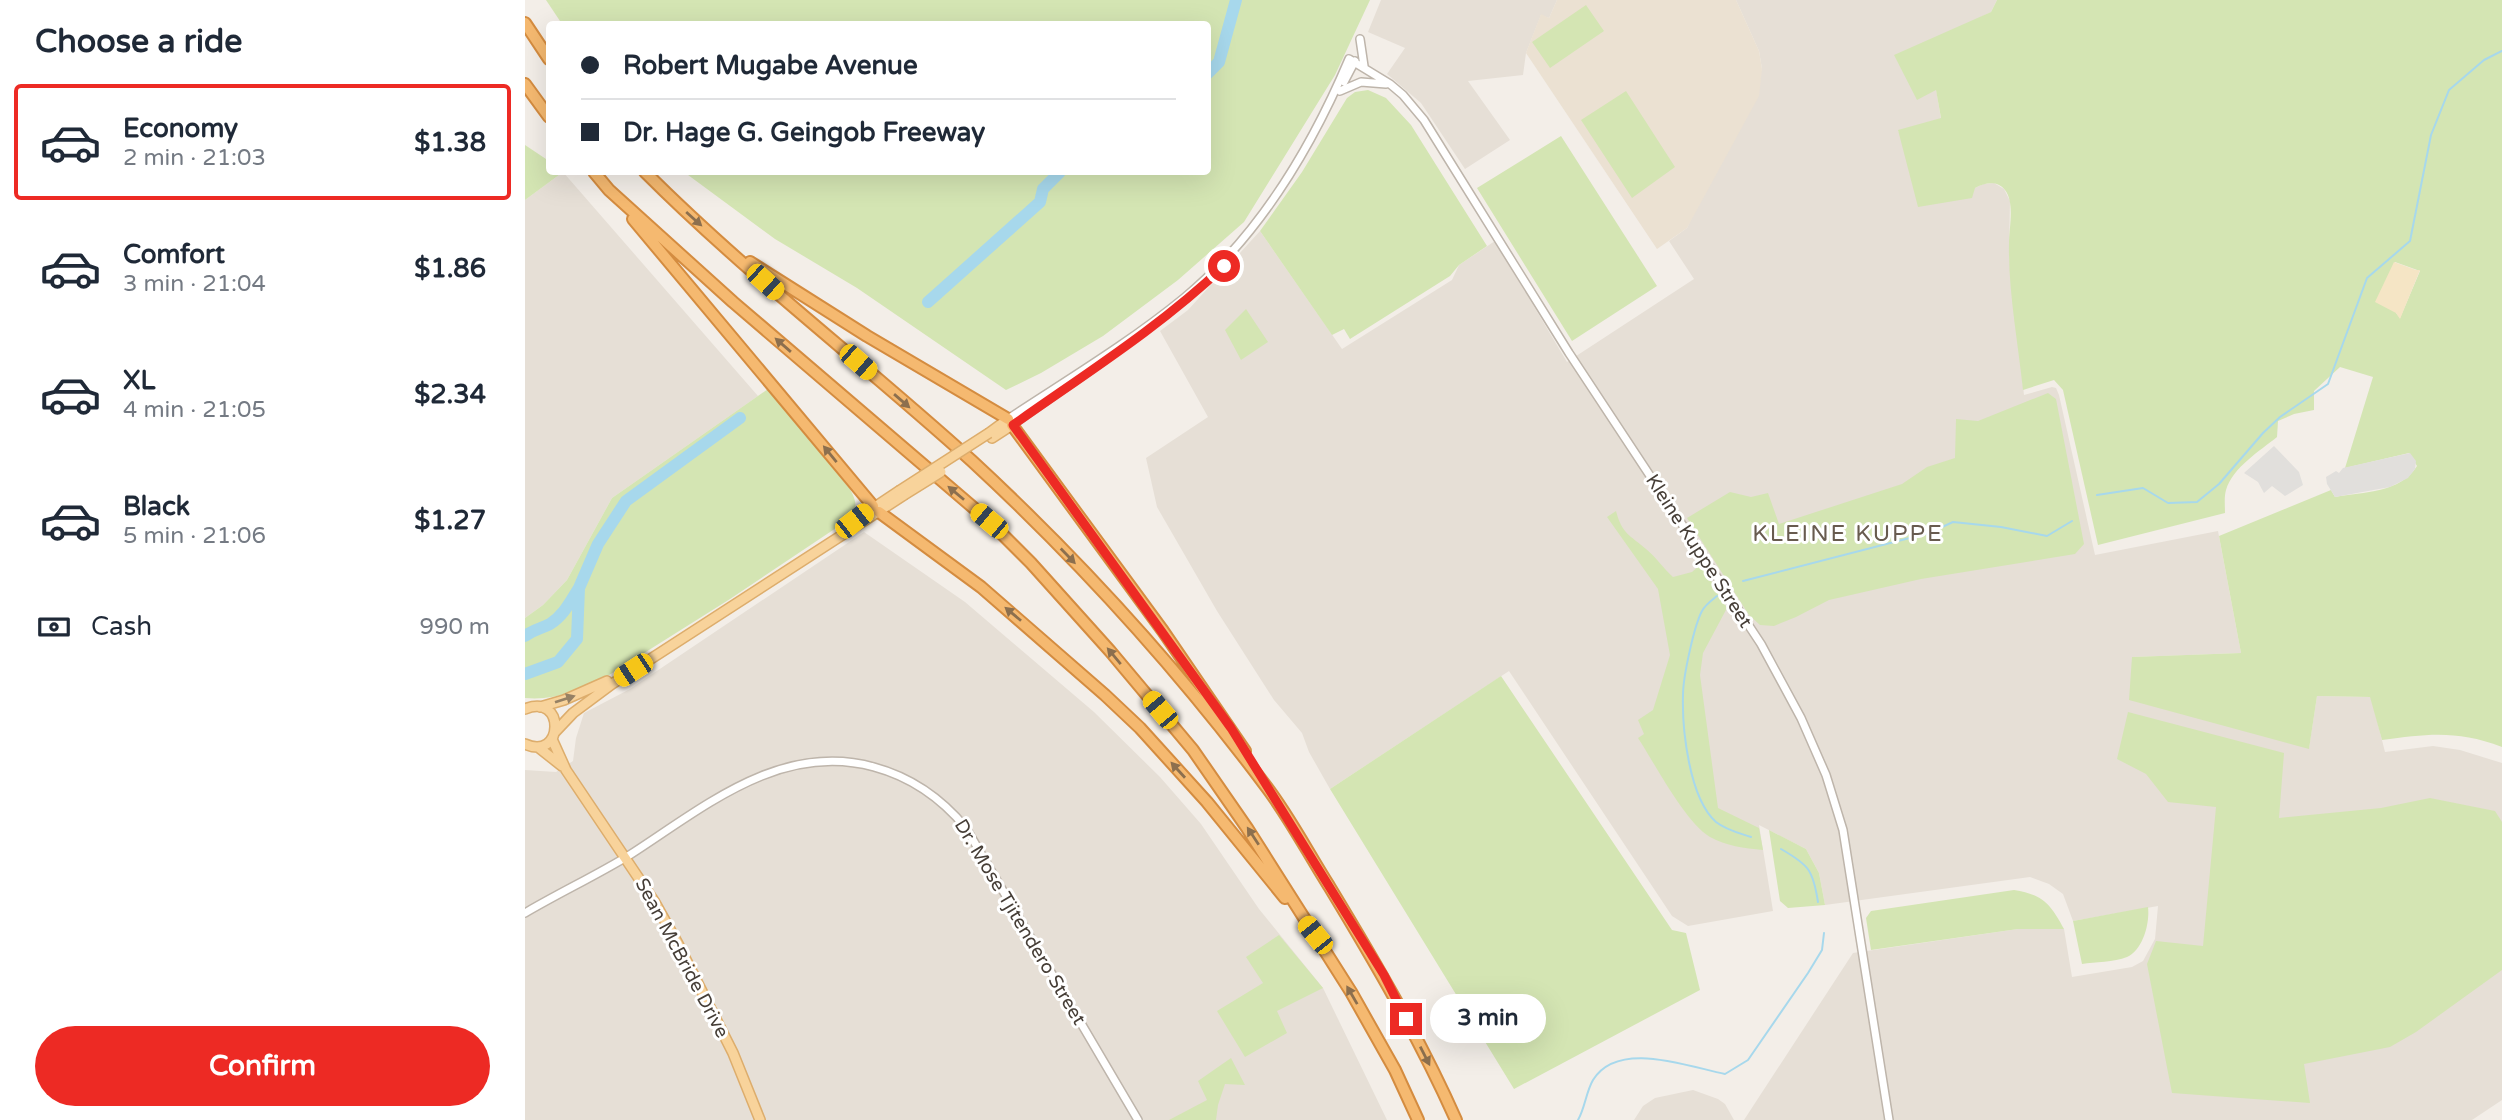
<!DOCTYPE html>
<meta charset="utf-8">
<style>
body{margin:0;font-family:"Varela Round",sans-serif;background:#f2f2f3;color:#1f2937;height:100vh;display:flex;flex-direction:column;font-size:26px;white-space:nowrap}
*{box-sizing:border-box;margin:0}
p{font-size:23px;color:#747a83}
.icon{flex:none;width:38px;height:38px;fill:none;stroke:currentColor;stroke-width:2;stroke-linecap:round;stroke-linejoin:round}
.map{position:relative;flex:1;overflow:hidden}
.panel{display:flex;flex-direction:column;background:#fff;width:525px}
.panel>*{flex:none}
.hud{position:absolute;left:21px;top:21px;width:665px;height:154px;border-radius:7px;box-shadow:0 7px 28px #0002;display:grid;align-content:center;height:154px;padding:0 35px;background:#fff}
.end{position:absolute;width:32px;height:32px;margin:-16px;border:9px solid #ed2a24;background:#fff;box-shadow:0 0 0 4px #fff}
.from{border-radius:50%}
.bubble{position:absolute;height:49px;border-radius:24px;background:#fff;box-shadow:0 7px 28px #0002;font-size:23px;font-weight:700;line-height:49px;text-align:center}
.car{position:absolute;width:21px;height:42px;margin:-21px -10px;border-radius:9px;box-shadow:0 0 5px 2px #0007;background:linear-gradient(#f5c518 24%,#345 0 40%,#f5c518 0 76%,#345 0 86%,#f5c518 0)}
.hud b{display:flex;align-items:center;gap:24px;height:66px;font-size:26px}
.hud b+b{border-top:2px solid #e0e1e3}
.hud i{width:18px;height:18px;background:#1f2937}
ul{padding:0;list-style:none}
li{display:flex;align-items:center;gap:21px;height:116px;margin:0 14px 10px;padding:0 21px;border:4px solid transparent;border-radius:7px}
li div{flex:1}
li b{display:block;font-size:26px}
li em{font-style:normal;font-weight:700}
li.active{border-color:#ed2a24}
li>.icon{width:63px;height:63px;stroke-width:1.5}
h2{padding:0 35px;font-size:32px;line-height:84px}
.pay{display:flex;align-items:center;gap:18px;height:77px;padding:0 35px;font-size:26px}
.pay p{margin-inline-start:auto}
.action{display:flex;gap:14px;margin-top:auto;padding:14px 35px}
.action a{flex:1;height:80px;border-radius:42px;background:#ed2a24;color:#fff;font-size:28px;font-weight:700;line-height:80px;text-align:center}
main{display:flex;flex:1;min-height:0}
.map>svg:first-child{display:block}
.residential{fill:#e6dfd6}
.education{fill:#ebe1d2}
.green{fill:#d4e5b3;fill-rule:evenodd}
.sand{fill:#f5e5c5}
.parking{fill:#e1dfdc}
.lines{fill:none;stroke-linecap:round;stroke-linejoin:round}
.stream{stroke:#a7d8ec;stroke-width:2}
.river{stroke:#a7d8ec;stroke-width:12}
.minor-casing{stroke:#beb5ab;stroke-width:10}
.major-casing{stroke:#ddad6c;stroke-width:12}
.highway-casing{stroke:#d48c40;stroke-width:14}
.minor{stroke:#fff;stroke-width:7}
.major{stroke:#f8d39b;stroke-width:9}
.highway{stroke:#f5b970;stroke-width:10}
.major-bridge-casing{stroke:#ddad6c;stroke-width:12;stroke-linecap:butt}
.major-bridge{stroke:#f8d39b;stroke-width:9}
.oneway{fill:#8c6f4e}
.oneway2{fill:#968164}
.route{stroke:#ed2a24;stroke-width:9}
.labels{text-anchor:middle;dominant-baseline:central;stroke-width:6;stroke-linejoin:round;paint-order:stroke}
.street-label{font-size:19px;fill:#463e37;stroke:#fff}
.quarter-label{font-size:23px;letter-spacing:2px;fill:#685b4f;stroke:#fff}
</style>
<main>
<section class="panel">
<h2>Choose a ride</h2>
<ul>
<li class="active"><svg class="icon" aria-label="car" viewBox="0 0 24 24"><path d="M5 17H2v-5l4-1 3-4h7l3 4 3 1v5h-3M9 17h6M6 11h13"/><circle cx="7" cy="17" r="2"/><circle cx="17" cy="17" r="2"/></svg><div><b>Economy</b><p>2 min · 21:03</p></div><em>$1.38</em></li>
<li><svg class="icon" aria-label="car" viewBox="0 0 24 24"><path d="M5 17H2v-5l4-1 3-4h7l3 4 3 1v5h-3M9 17h6M6 11h13"/><circle cx="7" cy="17" r="2"/><circle cx="17" cy="17" r="2"/></svg><div><b>Comfort</b><p>3 min · 21:04</p></div><em>$1.86</em></li>
<li><svg class="icon" aria-label="car" viewBox="0 0 24 24"><path d="M5 17H2v-5l4-1 3-4h7l3 4 3 1v5h-3M9 17h6M6 11h13"/><circle cx="7" cy="17" r="2"/><circle cx="17" cy="17" r="2"/></svg><div><b>XL</b><p>4 min · 21:05</p></div><em>$2.34</em></li>
<li><svg class="icon" aria-label="car" viewBox="0 0 24 24"><path d="M5 17H2v-5l4-1 3-4h7l3 4 3 1v5h-3M9 17h6M6 11h13"/><circle cx="7" cy="17" r="2"/><circle cx="17" cy="17" r="2"/></svg><div><b>Black</b><p>5 min · 21:06</p></div><em>$1.27</em></li>
</ul>
<div class="pay"><svg class="icon" aria-label="cash" viewBox="0 0 24 24"><path d="M3 7h18v10H3z"/><circle cx="12" cy="12" r="2"/></svg>Cash<p>990 m</p></div>
<div class="action"><a>Confirm</a></div>
</section>
<div class="map">
<svg width="1977" height="1120" viewBox="0 0 1977 1120">
<rect width="100%" height="100%" fill="#f3eee8"/>
<!-- residential -->
<path class="residential" d="M856,0H1032L1024,18L1016,15L1001,53L998,75L943,81L985,140L940,169L896,103L862,74L880,48L843,32Z
M1211,0H1472L1466,12L1456,17L1411,89L1416,119L1373,131L1450,188L1458,184L1469,183L1479,189L1485,201L1484,255L1499,395L1527,387L1531,388L1534,395L1570,555L1693,531L1716,653L1607,657L1784,748L1792,696L1846,697L1860,752L1908,746L1935,750L1977,763V1100L1947,1120H1219L1328,953L1493,929H1539L1547,977L1607,967L1618,961L1630,939L1633,906L1548,921L1538,894L1524,884L1505,877L1300,905L1294,873L1281,849L1234,825L1248,911L1163,926L1147,916L984,671L805,789L784,752L777,733L749,700L692,611L632,507L621,458L683,417L635,331L663,310L735,231L817,349L927,280L934,265L970,241L1042,362L1169,279L1144,241L1162,228L1237,69L1234,51Z
M38,172L233,396L87,498L42,580L18,605L0,618V200Z
M339,532L440,602L569,712L635,777L676,824L734,909L798,988L862,1120H0V770L31,772L48,761L51,738L59,713L105,689Z
M1168,1090L1193,1099L1200,1104L1209,1120H1109L1118,1106L1130,1098Z"/>
<!-- education -->
<path class="education" d="M1032,0H1211L1234,51L1237,69L1234,96L1162,228L1132,249L1001,53L1016,14L1024,18Z"/>
<!-- green -->
<path class="green" d="M21,0H845L810,75L719,222L653,280L578,336L516,373L481,390L332,288L250,239L159,172H682V24H37Z
M1472,0H1977V747C1932,730 1903,734 1857,740L1845,697L1792,696L1784,749L1604,700L1607,657L1716,653L1694,536L1806,490L1810,497C1839,492 1875,493 1892,466L1884,453L1820,468L1848,377L1815,367L1789,391V410L1769,414L1753,421L1752,437C1735,451 1708,467 1701,490C1699,497 1700,506 1700,513L1573,545L1538,390L1529,380L1498,390C1493,342 1483,290 1484,243C1484,228 1490,203 1480,190C1472,180 1460,183 1450,188L1447,198L1393,207L1373,130L1416,118L1411,90L1392,100L1369,55L1466,12ZM1870,262L1895,271L1875,318L1871,313Z
M1061,5L1079,31L1025,68L1007,42Z
M843,90L861,98L886,125L962,246L934,265L925,276L825,339L819,329L807,335L735,231L777,172L822,98L830,92Z
M1101,91L1150,167L1107,198L1056,120Z
M1036,136L1132,286L1047,341L952,188Z
M0,145L24,161V172H38L0,200Z
M721,309L743,342L716,360L700,330Z
M243,389L325,489C333,504 333,510 320,522L205,599L81,677C57,690 28,701 0,698V618L18,605L42,580L87,498Z
M1523,393L1531,399L1559,544L1550,554L1396,579L1304,600L1271,617L1249,626L1235,625L1224,615L1162,518L1205,492L1226,497L1243,493L1254,524L1377,484L1402,467L1430,458L1431,419L1453,421Z
M1091,511C1097,534 1105,535 1121,549C1131,557 1138,568 1148,577L1167,572L1176,564L1202,608L1178,653L1175,675L1193,808L1234,828L1238,850C1219,848 1201,846 1185,837C1160,822 1130,764 1113,738L1119,734L1113,720L1128,710L1145,655L1133,589L1082,517Z
M976,676L1147,930L1161,933L1175,990L989,1089L805,789Z
M1603,712L1759,753L1754,818L1856,808L1905,798L1970,811L1977,822V970L1891,1032L1865,1047L1779,1064L1785,1103L1647,1093L1622,964L1631,941L1678,946L1691,807L1643,802L1621,774L1592,759Z
M1244,830L1281,849L1294,873L1300,905L1263,908L1255,901Z
M1489,890C1518,895 1525,903 1539,929H1493L1346,950L1341,918L1346,911Z
M1623,907C1625,923 1618,950 1602,957C1589,962 1570,962 1557,964L1548,921Z
M754,935L798,988L752,1011L762,1033L720,1057L692,1011L738,983L721,957Z
M706,1058L720,1085L700,1084L693,1105L691,1120H644L682,1100L673,1081Z"/>
<!-- sand -->
<path class="sand" d="M1869,262L1891,270H1895L1875,319L1871,313L1850,302Z"/>
<!-- parking -->
<path class="parking" d="M1749,446L1774,472L1778,485L1760,496L1747,486L1739,493L1733,482L1719,473Z
M1885,453L1891,461L1890,469L1883,478L1865,487L1810,497L1802,484L1801,477L1811,471L1814,473L1818,468Z"/>
<g class="lines">
<!-- stream -->
<path class="stream" d="M1572,495L1618,488L1643,503L1672,502L1694,484L1738,433L1755,417L1803,384L1842,278L1885,241L1906,135L1924,90L1959,60L1977,51
M1218,581L1404,533L1428,522L1476,527L1522,536L1547,521
M1192,596C1187,600 1180,605 1177,611C1169,626 1158,677 1158,695C1157,729 1164,798 1191,822C1201,830 1214,833 1226,837
M1256,849C1284,865 1288,870 1293,902
M1053,1120C1060,1108 1061,1092 1068,1080C1093,1039 1164,1067 1200,1074L1223,1060L1283,973L1297,950L1299,933"/>
<!-- river -->
<path class="river" d="M682,74L694,62L711,0
M403,302L515,202L518,189L535,172
M0,636C11,628 16,629 25,624C39,615 45,602 54,588
M0,674L33,662L52,639L54,588L73,544L101,501L215,418"/>
<defs>
<path id="minor" d="M835,39L839,66
M819,82L830,61
M815,91L836,82L861,84
M483,419C542,380 604,343 659,298C735,235 786,149 824,59L865,84L878,95L899,120L1044,353L1236,644L1276,718L1301,775L1318,830L1364,1120
M487,425L580,360
M0,913C34,893 70,876 103,856C178,808 255,741 349,767C386,777 417,799 441,828L613,1120"/>
<path id="major" d="M464,433L483,419L487,425L467,438
M326,523L374,491
M15,707L39,700L82,681
M0,709C41,692 39,762 0,744
M30,732L48,713L87,684L379,495
M27,739L41,770L129,901L153,944L208,1053L235,1120
M13,747L37,766"/>
<path id="highway" d="M0,23L24,59
M0,84L24,117
M69,172L84,190L208,302L464,521L506,563L585,651L668,750L722,828L826,992L870,1070L893,1120
M120,172C223,275 339,363 447,461C553,559 653,669 740,785C764,816 783,853 804,886C850,962 895,1039 931,1120
M108,219L348,506
M225,262L342,336L483,419
M487,425L638,631L720,751
M354,512L456,587L580,695L615,728L682,802L760,898"/>
</defs>
<!-- minor casing -->
<use href="#minor" class="minor-casing"/>
<!-- major casing -->
<use href="#major" class="major-casing"/>
<!-- highway casing -->
<use href="#highway" class="highway-casing"/>
<!-- minor -->
<use href="#minor" class="minor"/>
<!-- major -->
<use href="#major" class="major"/>
<!-- highway -->
<use href="#highway" class="highway"/>
<defs>
<path id="major-bridge" d="M374,491L464,433
M379,495L416,472"/>
</defs>
<!-- major-bridge casing -->
<use href="#major-bridge" class="major-bridge-casing"/>
<!-- major-bridge -->
<use href="#major-bridge" class="major-bridge"/>
</g>
<!-- one-way arrows -->
<defs><path id="oneway-solid" d="M-6-.8H1V-3.2L6.5 0L1 3.2V.8H-6Z" transform="scale(1.75)"/></defs>
<g class="oneway">
<use href="#oneway-solid" transform="translate(169 219) rotate(42)"/>
<use href="#oneway-solid" transform="translate(258 345) rotate(-139)"/>
<use href="#oneway-solid" transform="translate(377 401) rotate(41)"/>
<use href="#oneway-solid" transform="translate(305 454) rotate(-129)"/>
<use href="#oneway-solid" transform="translate(431 493) rotate(-140)"/>
<use href="#oneway-solid" transform="translate(543 556) rotate(46)"/>
<use href="#oneway-solid" transform="translate(488 614) rotate(-140)"/>
<use href="#oneway-solid" transform="translate(589 656) rotate(-130)"/>
<use href="#oneway-solid" transform="translate(653 770) rotate(-132)"/>
<use href="#oneway-solid" transform="translate(728 836) rotate(-123)"/>
<use href="#oneway-solid" transform="translate(827 995) rotate(-120)"/>
<use href="#oneway-solid" transform="translate(900 1056) rotate(63)"/>
</g>
<use class="oneway2" href="#oneway-solid" transform="translate(40 699) rotate(-18)"/>
<g class="lines">
<!-- route -->
<path class="route" d="M699,266C635,327 560,374 488,425L706,728L859,975L881,1019"/>
</g>
<g class="labels">
<!-- street labels -->
<g class="street-label">
<text transform="translate(1174 551) rotate(57)">Kleine Kuppe Street</text>
<text transform="translate(495 922) rotate(59)">Dr. Mose Tjitendero Street</text>
<text transform="translate(157 958) rotate(62)">Sean McBride Drive</text>
</g>
<!-- quarter labels -->
<g class="quarter-label">
<text x="1323" y="534">KLEINE KUPPE</text>
</g>
</g>
</svg>
<i class="end from" style="left:699px;top:266px"></i>
<i class="end" style="left:881px;top:1019px"></i>
<div class="bubble" style="left:905px;top:994px;width:116px">3 min</div>
<i class="car" style="left:240px;top:282px;rotate:132deg"></i>
<i class="car" style="left:333px;top:362px;rotate:131deg"></i>
<i class="car" style="left:329px;top:521px;rotate:52deg"></i>
<i class="car" style="left:464px;top:521px;rotate:310deg"></i>
<i class="car" style="left:108px;top:670px;rotate:237deg"></i>
<i class="car" style="left:635px;top:710px;rotate:320deg"></i>
<i class="car" style="left:790px;top:935px;rotate:321deg"></i>
<div class="hud">
<b><i class="from"></i>Robert Mugabe Avenue</b>
<b><i></i>Dr. Hage G. Geingob Freeway</b>
</div>
</div>
</main>
